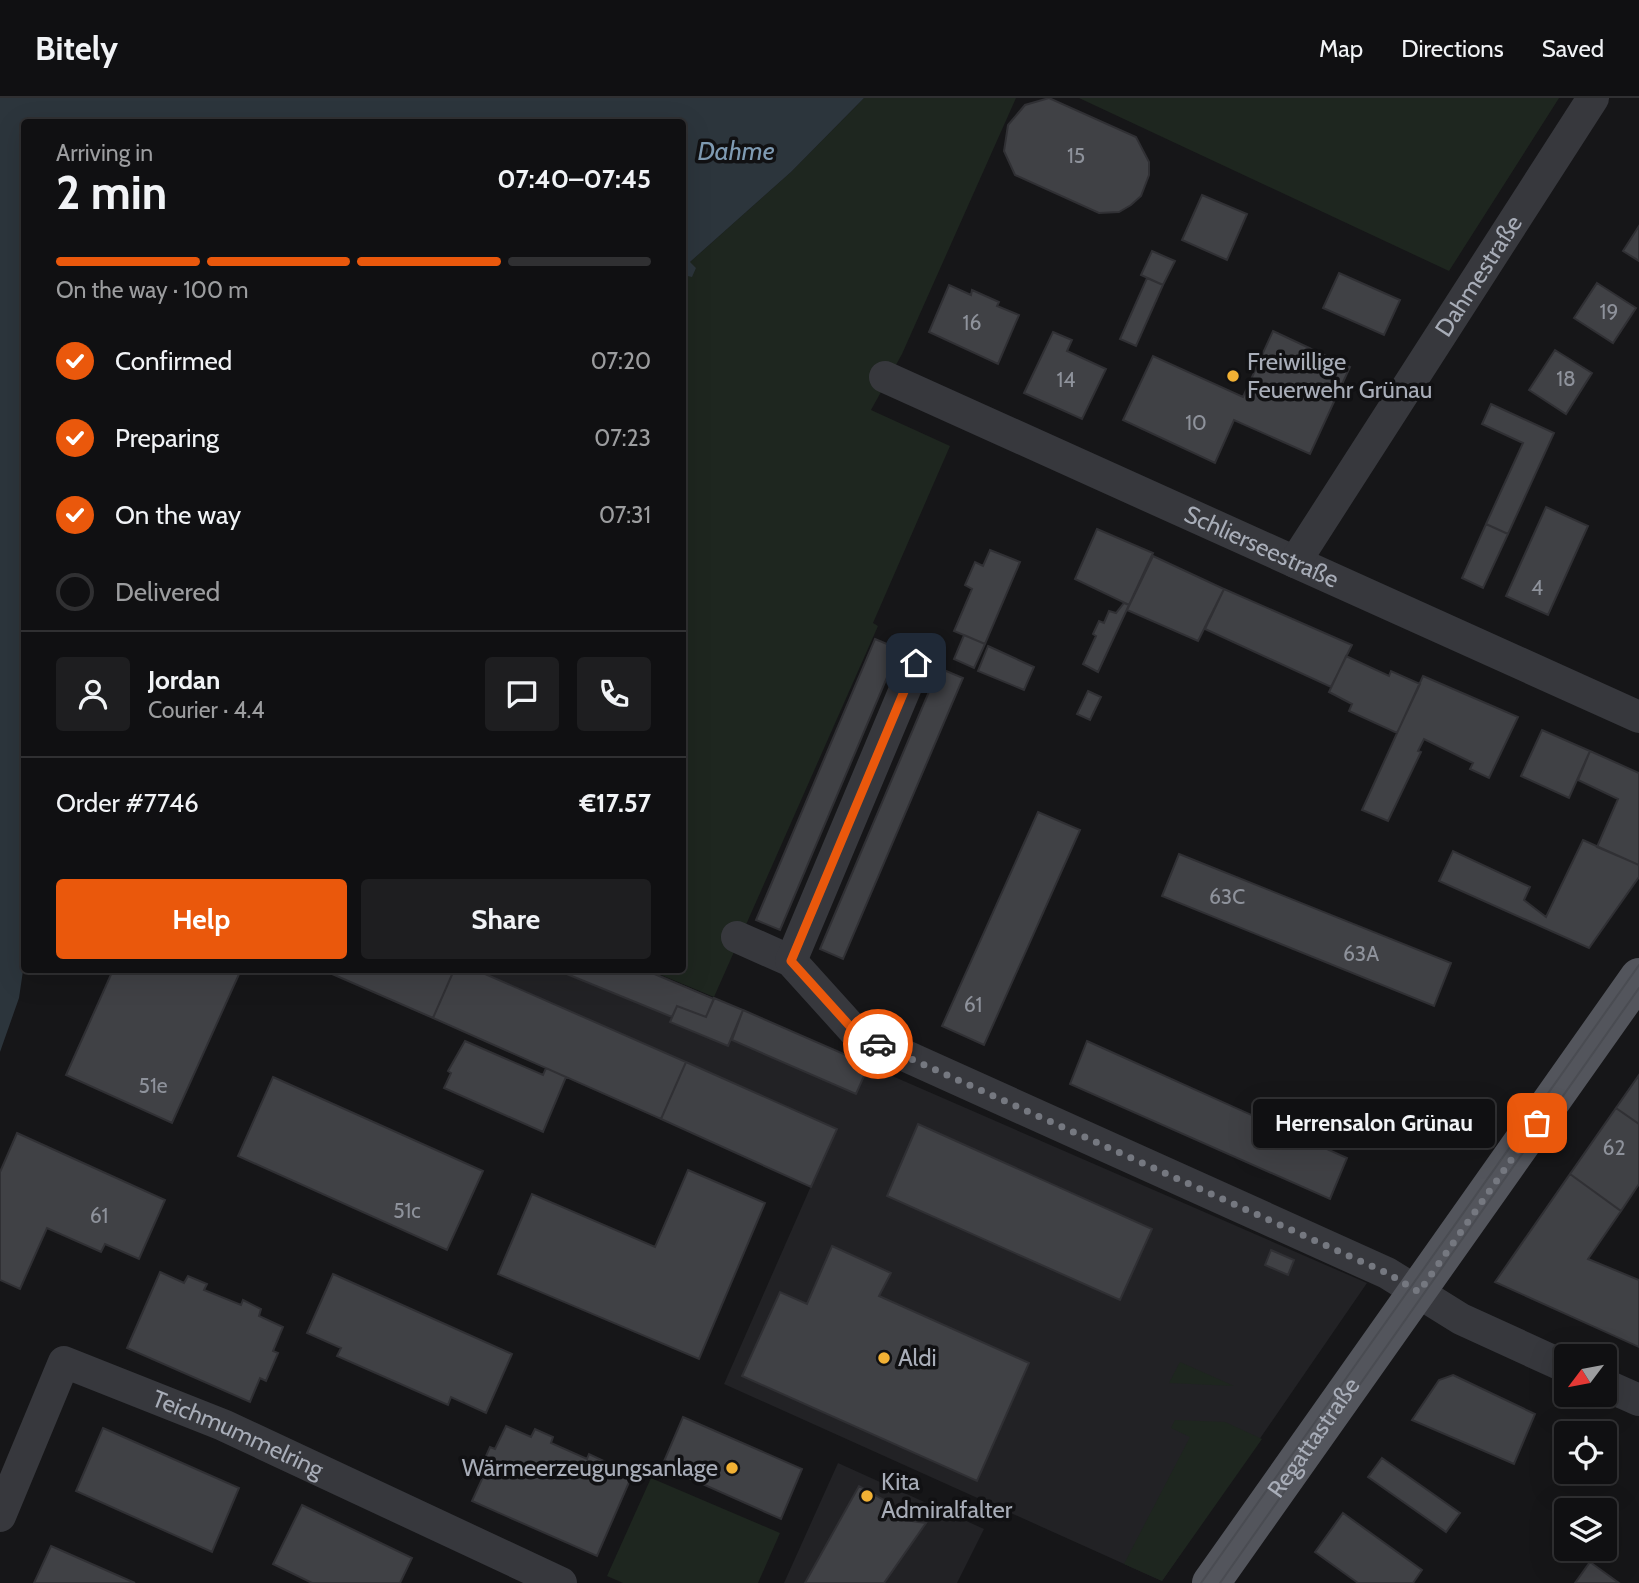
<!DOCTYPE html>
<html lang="en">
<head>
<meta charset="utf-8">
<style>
  body { margin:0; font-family:Cabin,sans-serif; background:#1e1e20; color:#f1f3f6; height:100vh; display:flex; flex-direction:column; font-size:26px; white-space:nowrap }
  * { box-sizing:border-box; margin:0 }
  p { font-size:23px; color:#9c9d9f }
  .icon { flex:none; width:38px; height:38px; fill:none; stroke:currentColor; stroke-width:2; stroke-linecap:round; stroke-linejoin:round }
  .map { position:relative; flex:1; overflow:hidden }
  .panel { position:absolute; left:21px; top:21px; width:665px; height:854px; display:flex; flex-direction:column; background:#101012; border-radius:7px; box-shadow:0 7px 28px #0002,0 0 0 2px #303032 }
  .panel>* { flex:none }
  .needle { width:46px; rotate:238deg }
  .fabs { position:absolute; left:1554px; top:1246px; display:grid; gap:14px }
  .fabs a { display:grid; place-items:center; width:63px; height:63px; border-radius:7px; background:#101012; box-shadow:0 7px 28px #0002,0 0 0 2px #303032; font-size:35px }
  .pin { position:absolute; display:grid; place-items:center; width:60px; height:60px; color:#fff; margin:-30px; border-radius:14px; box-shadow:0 4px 10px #0006 }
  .courier { position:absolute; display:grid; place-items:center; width:70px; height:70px; margin:-35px; border:5px solid #ea580c; border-radius:50%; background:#fff; color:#222; box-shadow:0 2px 9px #0007 }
  .bubble { position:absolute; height:49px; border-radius:7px; background:#101012; box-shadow:0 7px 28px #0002,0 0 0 2px #303032; font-size:23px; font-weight:800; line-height:49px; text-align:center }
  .head em { font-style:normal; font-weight:800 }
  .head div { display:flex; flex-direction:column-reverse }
  .head { display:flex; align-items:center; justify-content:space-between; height:119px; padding:0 35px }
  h1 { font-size:46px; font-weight:800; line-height:52px }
  .bar { display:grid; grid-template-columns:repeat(4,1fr); gap:10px 7px; align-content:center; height:84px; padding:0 35px }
  .bar i { height:9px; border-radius:5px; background:#303032 }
  .bar .active { background:#ea580c }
  .bar p { grid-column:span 4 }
  .line { display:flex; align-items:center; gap:18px; padding:0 35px; border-top:2px solid #303032 }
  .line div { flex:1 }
  .round { display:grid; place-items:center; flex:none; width:74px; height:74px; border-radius:7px; background:#1e1e20 }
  ol { padding:0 35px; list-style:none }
  li { display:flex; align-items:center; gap:21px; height:77px }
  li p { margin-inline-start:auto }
  li .icon { padding:7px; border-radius:50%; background:#ea580c; color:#fff; stroke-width:4 }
  li:last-child { color:#9c9d9f }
  li i { width:38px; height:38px; border:4px solid #303032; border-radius:50% }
  .primary-button { display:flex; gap:14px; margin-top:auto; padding:14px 35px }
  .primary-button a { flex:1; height:80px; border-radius:7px; background:#ea580c; color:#fff; font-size:28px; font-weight:800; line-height:80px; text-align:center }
  .primary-button a+a { background:#1e1e20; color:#f1f3f6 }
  header { display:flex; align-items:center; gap:42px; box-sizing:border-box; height:98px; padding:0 35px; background:#101012; border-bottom:2px solid #303032 }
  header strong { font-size:33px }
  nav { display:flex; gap:38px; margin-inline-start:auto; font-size:24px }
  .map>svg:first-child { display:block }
</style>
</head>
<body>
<header>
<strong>Bitely</strong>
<nav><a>Map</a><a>Directions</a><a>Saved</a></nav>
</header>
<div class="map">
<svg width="1639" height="1485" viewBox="0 0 1639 1485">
  <rect width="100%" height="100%" fill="#161618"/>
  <path fill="#222225" d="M 323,872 L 649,872 L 1367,1185 L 1162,1483 L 724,1286 L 811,1088 Z
    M 838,1365 L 984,1431 L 957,1485 L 784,1485 Z"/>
  <path fill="#1e261f" d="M 864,0 L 1016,0 L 902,256 L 871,312 L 950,348 L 873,525 L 878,528 L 714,899 L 649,872 L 682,872 L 683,177 L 690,164 L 791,74 Z
    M 1079,0 L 1559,0 L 1449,173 Z
    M 1180,1264 L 1234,1288 L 1169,1285 Z
    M 1175,1322 L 1225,1324 L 1262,1341 L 1162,1483 L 1124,1466 L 1190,1339 L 1171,1330 Z
    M 651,1380 L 780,1435 L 758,1485 L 623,1485 L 607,1478 Z"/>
  <path fill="#2c353c" d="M 0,0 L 864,0 L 791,74 L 690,164 L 696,170 L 692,179 L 683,177 L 682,24 L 24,24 L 24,866 L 19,900 L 0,954 Z"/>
  <path fill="#404145" stroke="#303034" stroke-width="2" d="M 1049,0 L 1136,39 L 1149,64 L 1149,77 L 1141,98 L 1131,107 L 1119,114 L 1099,115 L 1015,77 L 1004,53 L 1008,27 L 1025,7 Z
    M 1202,97 L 1247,116 L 1227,162 L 1182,142 Z
    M 1639,128 L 1639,163 L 1623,153 Z
    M 1152,153 L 1175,163 L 1163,187 L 1141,177 Z
    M 1339,175 L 1400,202 L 1384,237 L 1323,210 Z
    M 1147,180 L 1163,187 L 1136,248 L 1120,241 Z
    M 1597,185 L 1636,210 L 1613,245 L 1574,220 Z
    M 949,187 L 971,197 L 972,192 L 999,204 L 997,208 L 1019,217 L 998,266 L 929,234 Z
    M 1273,233 L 1350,269 L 1310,356 L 1234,322 L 1215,365 L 1123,322 L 1153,258 L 1243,299 Z
    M 1053,234 L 1072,242 L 1067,253 L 1106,271 L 1082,321 L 1024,295 Z
    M 1555,252 L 1592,275 L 1566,316 L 1529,292 Z
    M 1491,306 L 1554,335 L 1508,436 L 1486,426 L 1523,345 L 1482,326 Z
    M 1546,409 L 1588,428 L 1548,517 L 1506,498 Z
    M 1486,426 L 1508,436 L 1483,490 L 1462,480 Z
    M 1097,431 L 1153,455 L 1129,507 L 1075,481 Z
    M 990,452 L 1020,464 L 985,546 L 954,533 L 972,491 L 965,487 L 975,464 L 983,468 Z
    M 1153,458 L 1224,491 L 1198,543 L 1127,512 Z
    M 1224,491 L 1352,547 L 1331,589 L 1205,531 Z
    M 1124,505 L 1129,507 L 1098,574 L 1083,566 L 1096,538 L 1093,536 L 1099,523 L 1104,525 L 1109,513 L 1116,515 Z
    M 964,537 L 985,546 L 974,570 L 954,561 Z
    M 875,541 L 899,551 L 780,832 L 756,822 Z
    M 988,548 L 1034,569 L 1024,592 L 978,573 Z
    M 1346,558 L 1389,578 L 1391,573 L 1420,586 L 1397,635 L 1349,613 L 1352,606 L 1329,594 Z
    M 939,570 L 963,580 L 843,861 L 820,851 Z
    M 1423,578 L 1518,619 L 1489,680 L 1470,671 L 1473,665 L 1424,641 L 1418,653 L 1421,654 L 1388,723 L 1362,712 Z
    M 1088,593 L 1101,599 L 1090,622 L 1077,616 Z
    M 1542,632 L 1590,653 L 1569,700 L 1521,678 Z
    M 1590,653 L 1639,675 L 1639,767 L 1597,749 L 1618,701 L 1578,682 Z
    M 1038,714 L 1080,732 L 984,947 L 942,928 Z
    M 1583,742 L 1639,767 L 1639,779 L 1589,850 L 1439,783 L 1453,753 L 1530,789 L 1524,802 L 1546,819 Z
    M 1179,756 L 1451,865 L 1434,908 L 1162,798 Z
    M 113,872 L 240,874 L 172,1025 L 66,977 Z
    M 323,872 L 454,872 L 433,920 Z
    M 454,872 L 476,872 L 686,964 L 661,1021 L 433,920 Z
    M 557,872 L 645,872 L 714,901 L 706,919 L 677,908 L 672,919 Z
    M 714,900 L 743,912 L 728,948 L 670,924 L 677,908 L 706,919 Z
    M 743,912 L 869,967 L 856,996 L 732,942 Z
    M 465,943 L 543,977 L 546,970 L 566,979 L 543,1034 L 444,990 L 451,975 L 448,973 Z
    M 1087,943 L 1347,1060 L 1330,1101 L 1070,986 Z
    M 686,964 L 837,1031 L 811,1089 L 661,1021 Z
    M 1639,977 L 1639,1026 L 1616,1010 Z
    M 273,979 L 483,1073 L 447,1152 L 238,1058 Z
    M 1616,1010 L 1639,1026 L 1639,1086 L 1621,1113 L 1570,1076 Z
    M 918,1026 L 1152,1131 L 1120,1202 L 887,1098 Z
    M 17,1035 L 165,1102 L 139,1161 L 105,1146 L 101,1154 L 47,1130 L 20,1191 L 0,1182 L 0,1074 Z
    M 688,1072 L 765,1105 L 699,1261 L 498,1176 L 532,1096 L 655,1149 Z
    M 1570,1076 L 1621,1113 L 1588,1161 L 1639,1182 L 1639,1249 L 1495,1184 Z
    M 832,1148 L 891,1175 L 879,1198 L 1029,1265 L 977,1383 L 742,1278 L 780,1194 L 807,1206 Z
    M 1271,1152 L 1294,1162 L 1288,1177 L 1265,1167 Z
    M 160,1174 L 184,1185 L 188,1178 L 207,1186 L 204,1192 L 241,1207 L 243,1202 L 261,1211 L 259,1218 L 283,1229 L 273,1253 L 278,1255 L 266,1283 L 260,1280 L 250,1304 L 127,1250 Z
    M 333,1176 L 512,1256 L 486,1315 L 451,1299 L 448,1307 L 337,1258 L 341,1250 L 307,1235 Z
    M 1453,1277 L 1535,1316 L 1514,1366 L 1412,1322 L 1439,1282 Z
    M 683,1319 L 802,1371 L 781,1421 L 662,1368 Z
    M 506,1328 L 531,1339 L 535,1331 L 553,1339 L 551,1345 L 587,1361 L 589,1356 L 608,1365 L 605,1371 L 630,1382 L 597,1458 L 472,1403 L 483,1379 L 478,1376 L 490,1349 L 495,1351 Z
    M 103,1330 L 239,1390 L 212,1454 L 76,1393 Z
    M 1382,1360 L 1460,1415 L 1446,1434 L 1368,1379 Z
    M 859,1388 L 907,1415 L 904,1422 L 926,1425 L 884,1485 L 805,1485 Z
    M 302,1407 L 412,1460 L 400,1485 L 312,1485 L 273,1466 Z
    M 1343,1415 L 1422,1472 L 1413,1485 L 1358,1485 L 1315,1454 Z
    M 51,1448 L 135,1485 L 34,1485 Z
    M 1590,1464 L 1619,1485 L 1575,1485 Z"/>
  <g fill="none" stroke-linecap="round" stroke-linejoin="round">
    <g stroke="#37383d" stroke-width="32">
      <path id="s1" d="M 885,279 L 1639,619"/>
      <path id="s2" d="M 1295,464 L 1593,0"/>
      <path d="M 737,839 L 791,863 L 857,936 L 1387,1175 L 1461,1221 L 1566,1269"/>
      <path d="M 791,863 L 916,565"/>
      <path d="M 1605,1287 L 1639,1302"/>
      <path id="s3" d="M 0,1418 L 64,1264 L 223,1327 L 561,1485"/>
    </g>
    <path stroke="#53555c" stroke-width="38" id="s4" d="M 1211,1485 L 1639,879"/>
    <path stroke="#4a4c52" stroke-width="2" d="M 1201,1485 L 1639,867
      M 1220,1485 L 1639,890"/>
  </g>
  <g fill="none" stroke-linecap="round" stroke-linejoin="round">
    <path stroke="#757880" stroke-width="7" stroke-dasharray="0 12.6" d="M 878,946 L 1387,1175 L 1419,1194 L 1537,1025"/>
    <path stroke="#ea580c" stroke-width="9" d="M 878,946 L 857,936 L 791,863 L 916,565"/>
  </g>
  <g fill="#f2b134" stroke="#111113" stroke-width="2.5">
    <circle cx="1233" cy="278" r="7"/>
    <circle cx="884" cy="1260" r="7"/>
    <circle cx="732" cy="1370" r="7"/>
    <circle cx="867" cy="1398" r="7"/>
  </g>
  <g text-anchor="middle" stroke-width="7" stroke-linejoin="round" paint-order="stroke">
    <g font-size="21" fill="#8e929b">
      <text x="1076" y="65">15</text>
      <text x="1609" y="221">19</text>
      <text x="972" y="232">16</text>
      <text x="1566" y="288">18</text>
      <text x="1066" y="289">14</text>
      <text x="1196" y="332">10</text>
      <text x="1537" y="497">4</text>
      <text x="1227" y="806">63C</text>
      <text x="1361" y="863">63A</text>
      <text x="973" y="914">61</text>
      <text x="153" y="995">51e</text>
      <text x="1614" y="1057">62</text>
      <text x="407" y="1120">51c</text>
      <text x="99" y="1125">61</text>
    </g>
    <g font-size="24" fill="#a8adb8" stroke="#111113">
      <text dy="8" stroke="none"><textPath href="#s2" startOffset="340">Dahmestraße</textPath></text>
      <text dy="8" stroke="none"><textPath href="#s1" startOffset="413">Schlierseestraße</textPath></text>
      <text dy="8" stroke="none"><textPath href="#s3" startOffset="355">Teichmummelring</textPath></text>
      <text dy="8" stroke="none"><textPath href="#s4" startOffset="178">Regattastraße</textPath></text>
    </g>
    <g font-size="24" fill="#a8adb8" stroke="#111113" text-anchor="start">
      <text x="1247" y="272">Freiwillige<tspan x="1247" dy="28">Feuerwehr Grünau</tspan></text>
      <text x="898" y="1268">Aldi</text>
      <text x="718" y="1378" text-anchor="end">Wärmeerzeugungsanlage</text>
      <text x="881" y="1392">Kita<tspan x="881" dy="28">Admiralfalter</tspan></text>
    </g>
    <g font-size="26" font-style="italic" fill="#7f9bb3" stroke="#111113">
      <text x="736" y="62">Dahme</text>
    </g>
  </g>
</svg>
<div class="fabs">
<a><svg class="needle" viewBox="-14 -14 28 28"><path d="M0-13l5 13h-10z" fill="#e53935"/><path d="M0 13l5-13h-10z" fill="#9c9d9f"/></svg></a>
<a><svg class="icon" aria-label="locate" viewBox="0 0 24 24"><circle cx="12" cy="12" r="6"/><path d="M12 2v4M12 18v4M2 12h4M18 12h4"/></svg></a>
<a><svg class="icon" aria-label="layers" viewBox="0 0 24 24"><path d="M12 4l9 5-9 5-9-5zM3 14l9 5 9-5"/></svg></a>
</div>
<div class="pin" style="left:1537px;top:1025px;background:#ea580c"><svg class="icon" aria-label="bag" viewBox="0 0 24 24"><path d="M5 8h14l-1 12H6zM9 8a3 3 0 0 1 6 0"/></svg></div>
<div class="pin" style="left:916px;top:565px;background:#1f2937"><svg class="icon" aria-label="home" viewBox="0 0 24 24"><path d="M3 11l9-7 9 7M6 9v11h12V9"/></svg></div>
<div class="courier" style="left:878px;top:946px"><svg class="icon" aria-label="car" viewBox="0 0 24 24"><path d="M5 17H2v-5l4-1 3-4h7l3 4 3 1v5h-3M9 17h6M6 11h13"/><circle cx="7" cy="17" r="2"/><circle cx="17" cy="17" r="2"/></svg></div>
<div class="bubble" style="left:1253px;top:1001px;width:242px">Herrensalon Grünau</div>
<section class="panel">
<div class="head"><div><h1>2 min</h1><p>Arriving in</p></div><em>07:40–07:45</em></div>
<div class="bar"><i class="active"></i><i class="active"></i><i class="active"></i><i></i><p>On the way · 100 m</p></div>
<ol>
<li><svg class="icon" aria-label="check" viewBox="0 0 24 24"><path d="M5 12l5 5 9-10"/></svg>Confirmed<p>07:20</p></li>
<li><svg class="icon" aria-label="check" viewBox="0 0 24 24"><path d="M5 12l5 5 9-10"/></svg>Preparing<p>07:23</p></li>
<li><svg class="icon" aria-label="check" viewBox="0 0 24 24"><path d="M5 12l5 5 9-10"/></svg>On the way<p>07:31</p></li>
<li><i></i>Delivered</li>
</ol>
<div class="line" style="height:126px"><a class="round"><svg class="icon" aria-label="person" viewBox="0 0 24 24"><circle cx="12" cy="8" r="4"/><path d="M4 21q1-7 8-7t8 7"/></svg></a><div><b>Jordan</b><p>Courier · 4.4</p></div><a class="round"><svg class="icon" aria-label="chat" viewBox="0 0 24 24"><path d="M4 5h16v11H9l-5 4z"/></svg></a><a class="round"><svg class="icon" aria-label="phone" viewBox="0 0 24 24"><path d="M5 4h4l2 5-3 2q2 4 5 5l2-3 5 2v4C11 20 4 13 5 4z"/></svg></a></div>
<div class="line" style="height:91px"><div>Order #7746</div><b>€17.57</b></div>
<div class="primary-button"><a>Help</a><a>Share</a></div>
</section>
</div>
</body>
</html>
